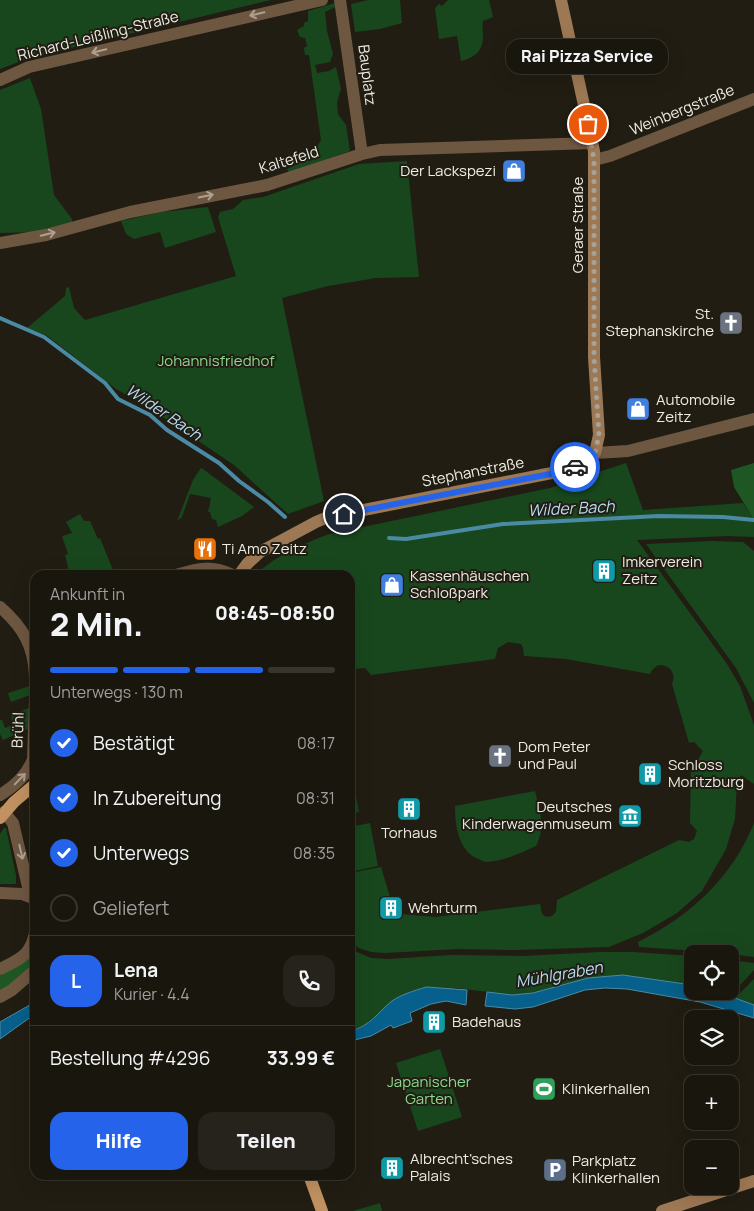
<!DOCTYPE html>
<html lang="de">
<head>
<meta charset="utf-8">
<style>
  body { margin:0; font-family:Manrope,sans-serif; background:#26231c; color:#f1f3f6; height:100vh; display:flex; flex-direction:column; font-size:19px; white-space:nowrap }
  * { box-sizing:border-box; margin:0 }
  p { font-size:16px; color:#9f9f9e }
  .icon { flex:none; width:28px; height:28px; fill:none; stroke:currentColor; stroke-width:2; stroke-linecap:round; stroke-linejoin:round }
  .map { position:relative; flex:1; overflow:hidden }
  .panel { position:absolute; left:30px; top:570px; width:325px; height:610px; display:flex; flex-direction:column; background:#19160e; border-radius:15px; box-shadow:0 5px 20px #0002,0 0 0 1px #37352e }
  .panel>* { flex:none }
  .fabs { position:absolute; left:684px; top:945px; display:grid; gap:10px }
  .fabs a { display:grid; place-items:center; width:55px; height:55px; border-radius:10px; background:#19160e; box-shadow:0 5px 20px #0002,0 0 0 1px #37352e; font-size:25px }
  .pin { position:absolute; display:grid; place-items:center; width:42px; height:42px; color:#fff; margin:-21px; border:2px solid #fff; border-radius:50%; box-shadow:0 1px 5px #0007 }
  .courier { position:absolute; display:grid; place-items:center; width:50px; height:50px; margin:-25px; border:4px solid #2563eb; border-radius:50%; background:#fff; color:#222; box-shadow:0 1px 6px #0007 }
  .bubble { position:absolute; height:35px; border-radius:15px; background:#19160e; box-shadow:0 5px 20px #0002,0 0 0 1px #37352e; font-size:16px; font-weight:800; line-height:35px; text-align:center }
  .headline em { font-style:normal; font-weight:800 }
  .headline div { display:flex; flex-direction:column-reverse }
  .headline { display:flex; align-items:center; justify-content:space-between; height:85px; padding:0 20px }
  h1 { font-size:32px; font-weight:800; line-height:38px }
  .bar { display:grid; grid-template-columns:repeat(4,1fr); gap:8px 5px; align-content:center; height:60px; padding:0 20px }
  .bar i { height:6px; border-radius:4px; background:#37352e }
  .bar .on { background:#2563eb }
  .bar p { grid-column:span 4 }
  .line { display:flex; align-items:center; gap:12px; padding:0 20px; border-top:1px solid #37352e }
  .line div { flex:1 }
  .round { display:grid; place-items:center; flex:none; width:52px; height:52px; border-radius:15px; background:#26231c }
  ol { padding:0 20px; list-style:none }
  li { display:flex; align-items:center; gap:15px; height:55px }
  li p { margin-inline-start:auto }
  li .icon { padding:5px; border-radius:50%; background:#2563eb; color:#fff; stroke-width:4 }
  li:last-child { color:#9f9f9e }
  li i { width:28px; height:28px; border:2px solid #37352e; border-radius:50% }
  .primary-button { display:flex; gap:10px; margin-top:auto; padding:10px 20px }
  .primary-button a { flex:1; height:58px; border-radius:15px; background:#2563eb; color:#fff; font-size:20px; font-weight:800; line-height:58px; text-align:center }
  .primary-button a+a { background:#26231c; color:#f1f3f6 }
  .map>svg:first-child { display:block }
</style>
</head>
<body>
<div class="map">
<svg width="754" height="1211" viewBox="0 0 754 1211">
  <rect width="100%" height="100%" fill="#211d12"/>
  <path fill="#18471d" d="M 0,0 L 271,0 L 29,58 L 0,69 Z
    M 368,0 L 400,0 L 402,23 L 380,29 L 355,32 L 351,4 Z
    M 448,0 L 489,0 L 493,17 L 483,21 C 482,27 483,31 483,37 C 483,51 474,58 461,61 L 457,36 L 439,39 L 435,8 L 439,4 L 442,6 Z
    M 335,3 L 337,6 L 325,12 L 327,31 L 333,54 L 330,62 L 315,65 L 317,73 L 329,71 L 336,67 L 341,89 L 337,102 L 338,114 L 346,125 L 350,151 L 289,173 L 287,169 C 302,162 313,156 321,140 L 309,55 L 305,55 L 304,48 L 307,46 L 305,38 L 300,37 L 297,30 L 304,26 L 304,23 L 308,21 L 308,11 Z
    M 30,78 L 41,109 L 54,195 L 72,219 L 72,224 L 39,232 L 0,233 L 0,90 Z
    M 407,161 L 419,277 L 376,278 L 328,286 L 282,298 L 324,501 L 288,514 L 234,465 L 145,405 L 116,389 L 46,335 L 27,328 L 65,296 L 66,288 L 69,287 L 74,308 L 85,320 L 236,276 L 218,217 L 220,212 L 233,209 L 243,200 L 263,197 L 359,164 Z
    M 208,207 L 216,232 L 165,248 L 160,232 L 134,239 L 126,234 L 121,221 L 161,212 Z
    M 626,463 L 643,510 L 743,503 L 754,520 L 754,537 L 727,536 L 637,540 L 727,664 L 740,686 L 754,725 L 754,784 L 741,775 L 737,782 L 735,819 L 726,849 L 702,891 L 677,913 L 643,933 L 609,947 L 515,950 L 458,949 L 385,953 L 371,952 L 359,948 L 350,941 L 350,873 L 381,867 L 390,897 L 382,900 C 375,914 390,924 401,914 L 435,917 L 540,904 L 542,914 L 546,917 L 552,916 L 556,912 L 557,900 L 679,840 L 689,842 L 694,839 L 697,831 L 690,823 L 691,763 L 696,763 L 703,751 L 694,742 L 689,743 L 672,684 C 677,673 669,664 658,665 L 652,670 L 650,674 L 566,659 L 524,656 L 523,648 L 521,644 L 508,642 L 498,648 L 495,659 L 371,675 L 365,668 L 355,669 L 350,671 L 350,575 L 256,575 C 275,555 304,544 329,534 L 550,488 Z
    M 201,468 L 203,469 L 254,507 L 242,516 L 218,527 L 216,520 L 212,519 L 210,512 L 208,512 L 211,498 L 190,494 L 182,517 L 177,521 L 193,480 Z
    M 80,514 L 84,521 L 90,521 L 98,539 L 100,538 L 115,575 L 70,575 L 65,555 L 68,554 L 62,536 L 72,533 L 66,522 Z
    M 712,541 L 743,542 L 754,551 L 754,703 L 736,668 L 646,544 Z
    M 30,686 L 30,695 L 11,702 L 8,693 Z
    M 29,708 L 28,729 L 3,740 L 0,734 L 0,720 L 2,720 L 5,728 L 13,725 L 11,716 L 16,713 Z
    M 350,766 L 359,812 L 350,813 Z
    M 535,791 C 540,813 546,826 536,846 C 521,853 504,861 487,862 C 483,862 480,859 476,858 C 458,849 455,824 455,806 Z
    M 370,823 L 378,866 L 350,872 L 350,827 Z
    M 754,823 L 754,957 L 713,952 L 639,947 L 638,942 C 690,916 732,878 754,823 Z
    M 4,828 L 6,828 L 16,875 L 16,884 L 0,884 L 0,834 Z
    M 350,949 L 371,958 L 388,959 L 450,955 L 523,956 L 600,952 L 633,952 L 692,956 L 692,985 L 623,975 L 588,978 L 538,992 L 523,994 L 512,995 L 456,988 L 379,1015 L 367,1024 L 350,1031 Z
    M 730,960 L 754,963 L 754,970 L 730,996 L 716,991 L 730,991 Z
    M 754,979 L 754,1005 L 735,998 Z
    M 440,1049 L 462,1117 L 418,1131 L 396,1063 Z
    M 380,1203 L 382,1211 L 353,1211 Z"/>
  <path fill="#1e5724" d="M 754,463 L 754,520 L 734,487 L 731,470 Z
    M 35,947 L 35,962 L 29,971 L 0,994 L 0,975 Z"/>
  <path fill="#06608b" stroke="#4b8aa5" d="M 623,975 L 692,985 L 692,991 L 716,991 L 754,1005 L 754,1018 L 700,1002 L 627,989 L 605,988 L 585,990 L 533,1007 L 515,1009 L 485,1006 L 487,992 L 512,995 L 533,993 L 588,978 Z
    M 426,987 L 467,990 L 466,1005 L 446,1001 L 431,1004 L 410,1013 L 412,1021 L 393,1028 L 391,1025 L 371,1036 L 350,1041 L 350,1031 C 371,1026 377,1013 392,1001 C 402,994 414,991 426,987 Z
    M 35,1002 L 35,1014 L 0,1039 L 0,1022 Z"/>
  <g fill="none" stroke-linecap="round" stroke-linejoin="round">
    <path stroke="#4b8aa5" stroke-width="4" d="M 0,318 L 44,337 L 105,383 L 118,399 L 150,415 L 167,430 L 219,463 L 239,481 L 268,502 L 285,517
      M 389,538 L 406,539 L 503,524 L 659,516 L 723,517 L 754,520"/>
    <path stroke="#6e5741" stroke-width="12" d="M 340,0 L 362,154
      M 0,80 L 29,67 L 322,0
      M 594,160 L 610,156 L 754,99
      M 0,243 L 46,235 L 130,212 L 267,185 L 362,154 L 380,150 L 592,143
      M 595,453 L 628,451 L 754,419
      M 176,575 C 199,568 211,565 233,575
      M 0,607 C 23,627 34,646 35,676
      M 0,795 C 15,786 27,775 33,759 L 35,701
      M 4,812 L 13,823 L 30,895
      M 0,893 L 22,894 L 35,899
      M 0,969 C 20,959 30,956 35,933
      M 0,997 L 12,990 L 35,970"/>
    <path stroke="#9d7854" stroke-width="12" d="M 239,575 L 247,564 L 260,552 L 316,522 L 328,517 L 562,471 L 581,465 L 588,461 L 595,453 L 599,435 L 594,357 L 594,151 L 561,0
      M 662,1211 L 754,1181"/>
    <path stroke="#c19161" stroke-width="12" d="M 0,818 L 14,802 L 35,784
      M 309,1175 L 322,1211"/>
  </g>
  <defs><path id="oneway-shaft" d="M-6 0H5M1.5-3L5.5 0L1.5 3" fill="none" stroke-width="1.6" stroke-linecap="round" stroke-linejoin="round" transform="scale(1.25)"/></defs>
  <g stroke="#aea192">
    <use href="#oneway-shaft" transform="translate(257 14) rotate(167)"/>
    <use href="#oneway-shaft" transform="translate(99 51) rotate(167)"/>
    <use href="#oneway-shaft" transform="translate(206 196) rotate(-11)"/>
    <use href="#oneway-shaft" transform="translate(48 234) rotate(-14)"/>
    <use href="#oneway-shaft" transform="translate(20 779) rotate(-46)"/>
    <use href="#oneway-shaft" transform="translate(21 852) rotate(77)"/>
  </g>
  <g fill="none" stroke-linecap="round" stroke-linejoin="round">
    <path stroke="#a6a39a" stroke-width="5" stroke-dasharray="0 9" d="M 575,467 L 588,461 L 595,453 L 599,435 L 594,357 L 594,160 L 588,124"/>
    <path stroke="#2563eb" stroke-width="6" d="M 344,514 L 550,474 L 575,467"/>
  </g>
  <defs>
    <symbol id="shop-square" viewBox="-11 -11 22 22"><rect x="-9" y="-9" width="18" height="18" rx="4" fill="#3f7fe0" stroke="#211d12"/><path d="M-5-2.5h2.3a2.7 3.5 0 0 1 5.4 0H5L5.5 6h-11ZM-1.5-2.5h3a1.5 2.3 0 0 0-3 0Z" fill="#fff"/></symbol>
    <symbol id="church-square" viewBox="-11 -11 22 22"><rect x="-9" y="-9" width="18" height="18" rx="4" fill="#6b7280" stroke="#211d12"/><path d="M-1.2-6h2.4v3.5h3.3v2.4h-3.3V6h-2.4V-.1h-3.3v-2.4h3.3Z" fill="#fff"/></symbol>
    <symbol id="restaurant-square" viewBox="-11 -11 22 22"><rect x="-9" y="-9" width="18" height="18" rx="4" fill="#e8710a" stroke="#211d12"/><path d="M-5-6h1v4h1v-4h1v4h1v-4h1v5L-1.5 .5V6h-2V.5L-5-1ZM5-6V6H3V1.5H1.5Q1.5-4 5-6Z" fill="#fff"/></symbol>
    <symbol id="building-square" viewBox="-11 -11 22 22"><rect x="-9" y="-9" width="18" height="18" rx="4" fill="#0f9aa8" stroke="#211d12"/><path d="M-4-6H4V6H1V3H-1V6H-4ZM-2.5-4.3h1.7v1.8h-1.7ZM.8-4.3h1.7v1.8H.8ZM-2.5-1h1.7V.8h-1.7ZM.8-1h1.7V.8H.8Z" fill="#fff"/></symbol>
    <symbol id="museum-square" viewBox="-11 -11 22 22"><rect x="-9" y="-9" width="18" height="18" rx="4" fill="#0f9aa8" stroke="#211d12"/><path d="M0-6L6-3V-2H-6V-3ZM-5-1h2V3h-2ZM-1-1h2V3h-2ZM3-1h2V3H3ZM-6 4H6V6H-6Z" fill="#fff"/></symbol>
    <symbol id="stadium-square" viewBox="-11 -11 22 22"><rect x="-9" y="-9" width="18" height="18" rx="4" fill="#2e9e5b" stroke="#211d12"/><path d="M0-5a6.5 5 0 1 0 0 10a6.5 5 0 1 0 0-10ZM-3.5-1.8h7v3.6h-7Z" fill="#fff"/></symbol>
    <symbol id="parking-square" viewBox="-11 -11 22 22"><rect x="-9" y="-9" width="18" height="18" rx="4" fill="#5c6f8a" stroke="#211d12"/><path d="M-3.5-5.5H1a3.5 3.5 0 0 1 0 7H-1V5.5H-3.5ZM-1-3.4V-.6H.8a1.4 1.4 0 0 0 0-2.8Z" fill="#fff"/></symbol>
  </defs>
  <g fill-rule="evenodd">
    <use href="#shop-square" x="500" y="157" width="28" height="28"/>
    <use href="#church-square" x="717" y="309" width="28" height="28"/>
    <use href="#shop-square" x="624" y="395" width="28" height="28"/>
    <use href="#restaurant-square" x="191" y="535" width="28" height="28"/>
    <use href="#building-square" x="590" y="557" width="28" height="28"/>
    <use href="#shop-square" x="378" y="571" width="28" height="28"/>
    <use href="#church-square" x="486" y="742" width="28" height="28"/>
    <use href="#building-square" x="636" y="760" width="28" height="28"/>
    <use href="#building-square" x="395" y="795" width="28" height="28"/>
    <use href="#museum-square" x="616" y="802" width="28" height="28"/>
    <use href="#building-square" x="377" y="894" width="28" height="28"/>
    <use href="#building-square" x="420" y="1008" width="28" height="28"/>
    <use href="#stadium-square" x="530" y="1075" width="28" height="28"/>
    <use href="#building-square" x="378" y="1154" width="28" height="28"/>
    <use href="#parking-square" x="541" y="1156" width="28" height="28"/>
  </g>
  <g text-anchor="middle" stroke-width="4" stroke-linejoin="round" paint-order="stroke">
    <g font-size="15" fill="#edebe3" stroke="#211d12">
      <text transform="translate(98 36) rotate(-14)" y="5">Richard-Leißling-Straße</text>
      <text transform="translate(367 75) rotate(83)" y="5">Bauplatz</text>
      <text transform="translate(682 110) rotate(-22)" y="5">Weinbergstraße</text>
      <text transform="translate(289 160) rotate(-17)" y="5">Kaltefeld</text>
      <text transform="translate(578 225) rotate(-90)" y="5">Geraer Straße</text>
      <text transform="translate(473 472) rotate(-11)" y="5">Stephanstraße</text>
      <text transform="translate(18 730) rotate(-88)" y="5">Brühl</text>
    </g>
    <g font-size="15" fill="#edebe3" stroke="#211d12" text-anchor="start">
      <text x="496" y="176" text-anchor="end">Der Lackspezi</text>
      <text x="714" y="319" text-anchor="end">St.<tspan x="714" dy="17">Stephanskirche</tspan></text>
      <text x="656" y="405">Automobile<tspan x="656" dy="17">Zeitz</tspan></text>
      <text x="222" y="554">Ti Amo Zeitz</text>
      <text x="622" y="567">Imkerverein<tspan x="622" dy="17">Zeitz</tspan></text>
      <text x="410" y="581">Kassenhäuschen<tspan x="410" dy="17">Schloßpark</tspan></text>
      <text x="518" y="752">Dom Peter<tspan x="518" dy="17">und Paul</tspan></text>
      <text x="668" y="770">Schloss<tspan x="668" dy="17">Moritzburg</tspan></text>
      <text x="612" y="812" text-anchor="end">Deutsches<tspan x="612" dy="17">Kinderwagenmuseum</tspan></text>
      <text x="409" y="838" text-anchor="middle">Torhaus</text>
      <text x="408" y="913">Wehrturm</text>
      <text x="452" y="1027">Badehaus</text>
      <text x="562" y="1094">Klinkerhallen</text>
      <text x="410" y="1164">Albrecht'sches<tspan x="410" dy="17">Palais</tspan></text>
      <text x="572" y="1166">Parkplatz<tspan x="572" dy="17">Klinkerhallen</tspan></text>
    </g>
    <g font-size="15" fill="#8bda8e" stroke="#211d12">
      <text x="216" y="366">Johannisfriedhof</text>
      <text x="429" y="1087">Japanischer<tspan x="429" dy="17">Garten</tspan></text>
    </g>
    <g font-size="16" font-style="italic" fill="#b6dcf5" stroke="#211d12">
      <text transform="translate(164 412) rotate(34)" y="6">Wilder Bach</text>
      <text transform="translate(571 508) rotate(-3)" y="6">Wilder Bach</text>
      <text transform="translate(559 974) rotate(-10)" y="6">Mühlgraben</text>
    </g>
  </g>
</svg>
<div class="fabs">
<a><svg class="icon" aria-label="locate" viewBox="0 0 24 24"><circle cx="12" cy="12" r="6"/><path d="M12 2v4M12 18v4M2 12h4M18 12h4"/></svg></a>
<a><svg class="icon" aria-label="layers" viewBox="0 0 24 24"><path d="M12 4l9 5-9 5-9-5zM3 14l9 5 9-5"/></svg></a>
<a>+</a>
<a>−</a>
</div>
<div class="pin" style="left:588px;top:124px;background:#ea580c"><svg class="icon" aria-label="bag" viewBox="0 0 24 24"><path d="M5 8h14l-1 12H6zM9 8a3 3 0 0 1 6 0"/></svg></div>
<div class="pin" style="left:344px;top:514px;background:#1f2937"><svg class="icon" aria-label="home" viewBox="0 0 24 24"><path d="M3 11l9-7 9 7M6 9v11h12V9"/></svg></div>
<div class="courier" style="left:575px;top:467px"><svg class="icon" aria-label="car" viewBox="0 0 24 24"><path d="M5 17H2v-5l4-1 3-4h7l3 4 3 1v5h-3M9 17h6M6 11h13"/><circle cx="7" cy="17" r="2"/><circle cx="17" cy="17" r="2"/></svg></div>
<div class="bubble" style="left:506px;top:39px;width:162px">Rai Pizza Service</div>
<section class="panel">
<div class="headline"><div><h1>2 Min.</h1><p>Ankunft in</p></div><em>08:45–08:50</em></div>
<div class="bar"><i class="on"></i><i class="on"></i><i class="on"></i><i></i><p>Unterwegs · 130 m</p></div>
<ol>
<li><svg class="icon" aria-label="check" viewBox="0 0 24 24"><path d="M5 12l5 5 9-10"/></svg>Bestätigt<p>08:17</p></li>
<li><svg class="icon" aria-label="check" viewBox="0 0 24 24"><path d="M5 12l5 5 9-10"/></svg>In Zubereitung<p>08:31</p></li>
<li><svg class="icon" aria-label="check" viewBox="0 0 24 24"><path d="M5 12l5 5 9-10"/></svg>Unterwegs<p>08:35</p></li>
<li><i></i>Geliefert</li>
</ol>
<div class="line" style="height:90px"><b class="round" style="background:#2563eb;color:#fff">L</b><div><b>Lena</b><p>Kurier · 4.4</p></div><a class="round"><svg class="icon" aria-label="phone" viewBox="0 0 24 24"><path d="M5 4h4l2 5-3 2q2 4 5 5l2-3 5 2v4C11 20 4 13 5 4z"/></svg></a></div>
<div class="line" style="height:65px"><div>Bestellung #4296</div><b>33.99 €</b></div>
<div class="primary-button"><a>Hilfe</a><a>Teilen</a></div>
</section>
</div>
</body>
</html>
